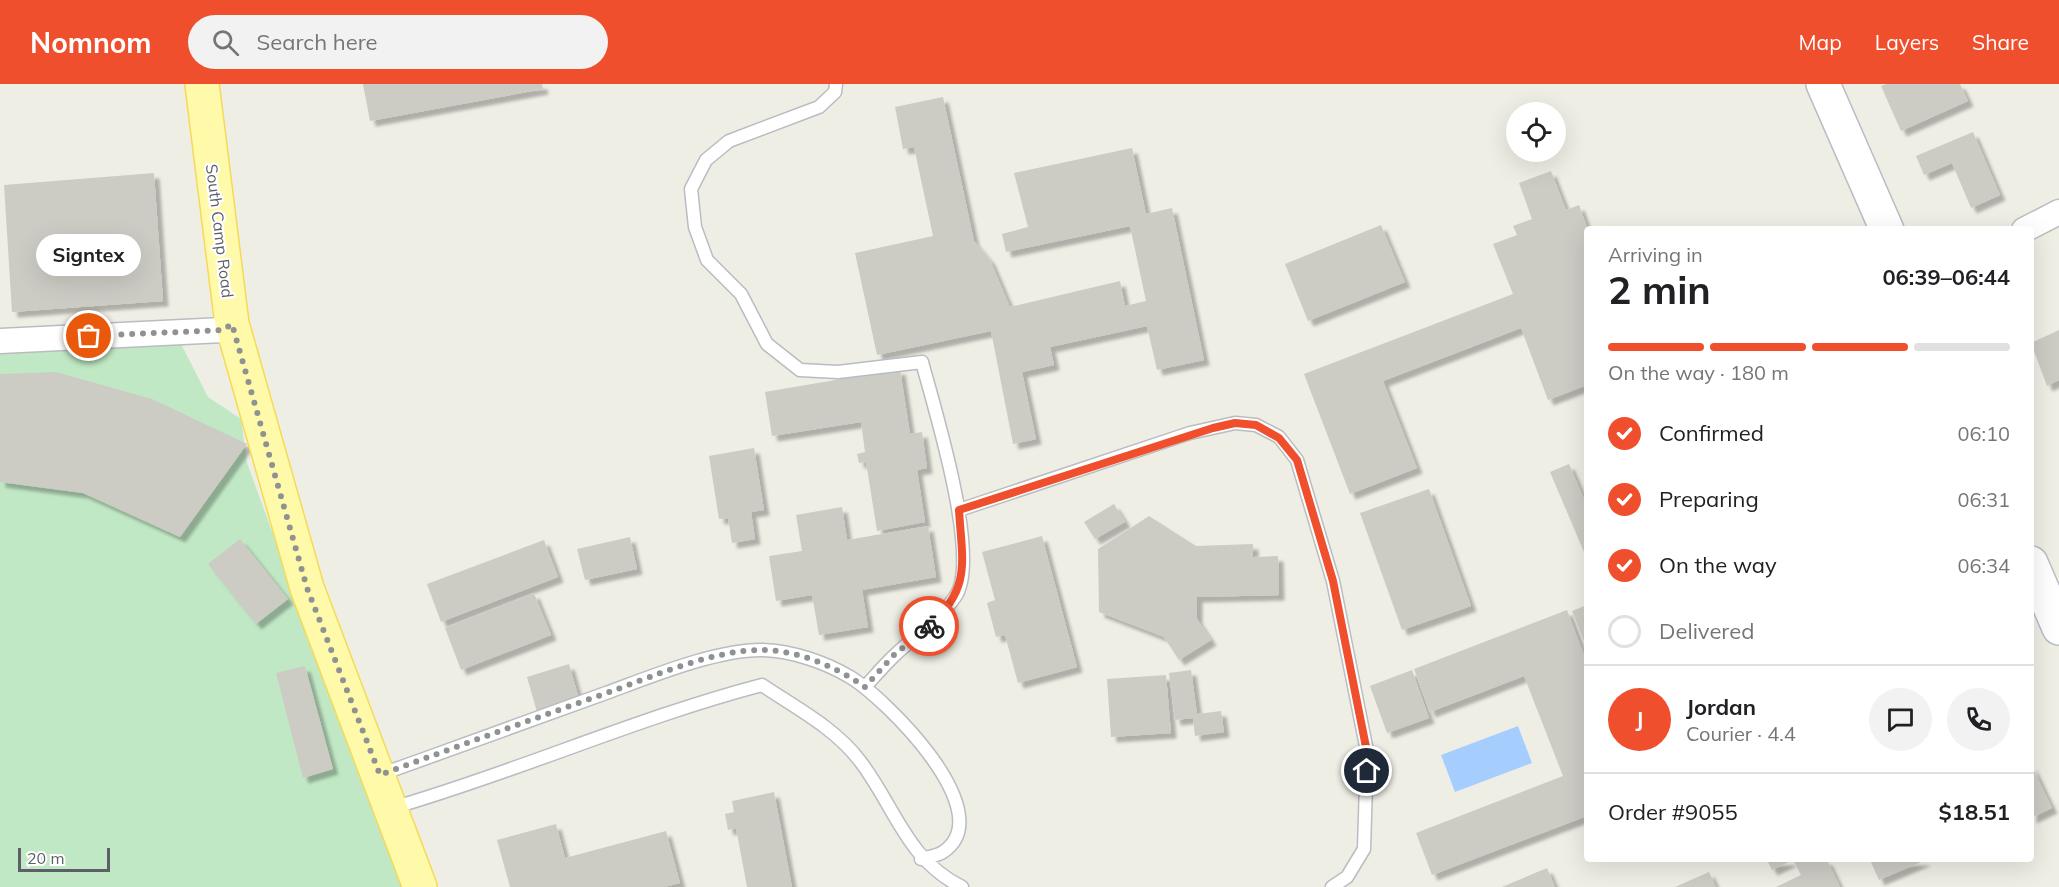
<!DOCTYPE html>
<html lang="en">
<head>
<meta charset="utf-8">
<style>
  body { margin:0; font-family:Mulish,sans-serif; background:#f2f2f2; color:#202124; height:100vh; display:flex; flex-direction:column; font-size:22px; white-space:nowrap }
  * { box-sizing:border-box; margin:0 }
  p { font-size:20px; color:#757577 }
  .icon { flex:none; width:33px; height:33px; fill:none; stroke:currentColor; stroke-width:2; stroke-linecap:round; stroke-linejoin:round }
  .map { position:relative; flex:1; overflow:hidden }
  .details { position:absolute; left:1584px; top:142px; width:450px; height:636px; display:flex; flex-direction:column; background:#fff; border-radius:6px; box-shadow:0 6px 24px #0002 }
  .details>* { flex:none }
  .buttons { position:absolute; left:1506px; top:18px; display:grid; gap:12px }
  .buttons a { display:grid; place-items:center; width:60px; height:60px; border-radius:50%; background:#fff; box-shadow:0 6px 24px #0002; font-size:30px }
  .scale { position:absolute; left:18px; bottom:15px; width:92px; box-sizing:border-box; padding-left:6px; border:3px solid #5c6066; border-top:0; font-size:16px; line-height:21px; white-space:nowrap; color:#5c6066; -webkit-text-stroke:4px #fff; paint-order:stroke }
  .pin { position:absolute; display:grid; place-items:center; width:51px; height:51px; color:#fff; margin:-26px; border:3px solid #fff; border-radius:50%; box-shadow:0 2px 6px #0007 }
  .courier { position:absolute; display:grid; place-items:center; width:60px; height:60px; margin:-30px; border:4px solid #ef4f2c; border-radius:50%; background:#fff; color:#222; box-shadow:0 2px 8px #0007 }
  .bubble { position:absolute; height:42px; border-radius:21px; background:#fff; box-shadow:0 6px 24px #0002; font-size:20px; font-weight:700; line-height:42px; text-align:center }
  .head em { font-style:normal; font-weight:700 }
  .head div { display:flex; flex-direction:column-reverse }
  .head { display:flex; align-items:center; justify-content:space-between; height:102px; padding:0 24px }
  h1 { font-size:39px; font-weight:700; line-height:45px }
  .bar { display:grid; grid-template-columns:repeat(4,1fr); gap:9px 6px; align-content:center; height:72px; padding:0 24px }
  .bar i { height:8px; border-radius:4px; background:#e0e0e0 }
  .bar .active { background:#ef4f2c }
  .bar p { grid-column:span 4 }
  .line { display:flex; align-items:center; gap:15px; padding:0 24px; border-top:2px solid #e0e0e0 }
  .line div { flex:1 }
  .round { display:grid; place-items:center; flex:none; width:63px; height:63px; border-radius:32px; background:#f2f2f2 }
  ol { padding:0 24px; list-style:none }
  li { display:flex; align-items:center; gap:18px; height:66px }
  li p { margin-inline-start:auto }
  li .icon { padding:6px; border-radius:50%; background:#ef4f2c; color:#fff; stroke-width:4 }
  li:last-child { color:#757577 }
  li i { width:33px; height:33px; border:3px solid #e0e0e0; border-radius:50% }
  header { display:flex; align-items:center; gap:36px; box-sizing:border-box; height:84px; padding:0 30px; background:#ef4f2c; color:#fff }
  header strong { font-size:28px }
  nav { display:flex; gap:33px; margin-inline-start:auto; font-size:21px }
  .search { width:420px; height:54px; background:#f2f2f2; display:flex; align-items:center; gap:15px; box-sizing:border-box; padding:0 21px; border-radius:33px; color:#757577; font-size:22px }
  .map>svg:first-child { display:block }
</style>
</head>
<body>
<header>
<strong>Nomnom</strong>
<div class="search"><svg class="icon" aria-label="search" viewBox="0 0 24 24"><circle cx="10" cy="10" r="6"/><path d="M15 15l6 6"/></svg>Search here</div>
<nav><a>Map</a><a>Layers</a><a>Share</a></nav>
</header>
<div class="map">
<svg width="2059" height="803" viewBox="0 0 2059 803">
  <defs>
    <filter id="shadow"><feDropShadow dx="5.5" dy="5.5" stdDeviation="1.5" flood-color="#0004"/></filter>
  </defs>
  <rect width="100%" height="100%" fill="#efeee5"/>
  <path fill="#c1e8c5" d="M 176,250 L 208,313 L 241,335 L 247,379 L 402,803 L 0,803 L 0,261 Z"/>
  <path fill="#a5ceff" d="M 1518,642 L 1532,679 L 1455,708 L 1441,671 Z"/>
  <path fill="#cccbc4" filter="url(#shadow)" d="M 363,0 L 542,0 L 543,5 L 370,37 Z
    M 1887,0 L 1960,0 L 1968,17 L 1901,47 L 1881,2 Z
    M 943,13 L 974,157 L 990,176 L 1010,223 L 1120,197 L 1125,222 L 1146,217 L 1130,142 L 1006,168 L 1002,150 L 1028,143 L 1014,89 L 1132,64 L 1146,130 L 1172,124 L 1204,276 L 1157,286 L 1147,242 L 1050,263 L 1054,281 L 1022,288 L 1036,355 L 1013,360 L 991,247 L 877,271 L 855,169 L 933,152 L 914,63 L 903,65 L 895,23 Z
    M 1973,48 L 2000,111 L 1971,124 L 1952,79 L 1924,91 L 1916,72 Z
    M 1551,87 L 1566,126 L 1579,121 L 1588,146 L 1587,301 L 1548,316 L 1521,244 L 1383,297 L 1417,384 L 1350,410 L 1304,290 L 1513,210 L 1493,160 L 1517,151 L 1513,142 L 1532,135 L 1519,99 Z
    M 154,89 L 163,217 L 12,228 L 4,101 Z
    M 1381,141 L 1405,198 L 1308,237 L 1285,180 Z
    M 2059,246 L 2059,296 L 2047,302 L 2031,259 Z
    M 900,285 L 910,350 L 922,348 L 927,384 L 917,386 L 925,438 L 877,447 L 866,378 L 859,379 L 857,370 L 865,368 L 861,338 L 772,352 L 765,308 Z
    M 56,288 L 152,315 L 247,360 L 180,453 L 83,409 L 0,398 L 0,290 Z
    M 754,364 L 764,426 L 751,428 L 755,455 L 732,459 L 728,434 L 719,435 L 709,372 Z
    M 1569,380 L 1587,422 L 1587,475 L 1550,388 Z
    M 1429,405 L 1471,522 L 1402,546 L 1360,429 Z
    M 1114,420 L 1125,438 L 1095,455 L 1084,438 Z
    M 842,423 L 847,456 L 928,442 L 936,493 L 862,506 L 868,543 L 819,551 L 812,511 L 776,517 L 769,472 L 802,467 L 796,431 Z
    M 1149,432 L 1196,462 L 1253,460 L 1253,473 L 1278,472 L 1279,511 L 1197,513 L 1197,535 L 1211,556 L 1179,576 L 1164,553 L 1099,528 L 1098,465 Z
    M 1042,452 L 1077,583 L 1018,599 L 1005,551 L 996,553 L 987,519 L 995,516 L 982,468 Z
    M 630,453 L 637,485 L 585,496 L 577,465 Z
    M 240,455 L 288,515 L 256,540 L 208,480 Z
    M 544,456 L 558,493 L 441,538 L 427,500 Z
    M 534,509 L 551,551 L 461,586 L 445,544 Z
    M 1587,521 L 1587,565 L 1572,527 Z
    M 1567,526 L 1587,579 L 1587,732 L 1432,791 L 1416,749 L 1563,692 L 1524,592 L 1430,628 L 1414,585 Z
    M 569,580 L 579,615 L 537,628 L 527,593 Z
    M 305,582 L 333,685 L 303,694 L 276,589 Z
    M 1191,586 L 1197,630 L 1221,627 L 1224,648 L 1195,652 L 1193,634 L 1175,636 L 1169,589 Z
    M 1412,586 L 1429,634 L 1387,649 L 1370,602 Z
    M 1166,591 L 1171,649 L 1111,653 L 1107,595 Z
    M 2031,680 L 2052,724 L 2031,734 Z
    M 774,708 L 792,803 L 747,803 L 736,744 L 728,746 L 725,730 L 734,728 L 732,717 Z
    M 556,740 L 565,774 L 666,747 L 680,799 L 664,803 L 510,803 L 497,756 Z
    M 1767,776 L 1793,776 L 1772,786 Z
    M 1793,776 L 1827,776 L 1840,803 L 1776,803 L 1801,791 Z
    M 1870,776 L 1926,776 L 1879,796 Z
    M 1547,784 L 1555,803 L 1502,803 Z
    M 1709,788 L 1716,803 L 1675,803 Z"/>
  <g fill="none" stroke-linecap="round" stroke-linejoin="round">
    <defs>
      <path id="lane" d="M 836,0 L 835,8 L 819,23 L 729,57 L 706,76 L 691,105 L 695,143 L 707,176 L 741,210 L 767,260 L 800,286 L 838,288 L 922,278 C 934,323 982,476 955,513 C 939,536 916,551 896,570 C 885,580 875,592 865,603
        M 959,426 L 1190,349 L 1235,339 L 1256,341 L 1279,353 L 1297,376 L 1333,497 L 1367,667 L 1364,765 L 1347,793 L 1332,803
        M 379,691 C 455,664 531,636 606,609 C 650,593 717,565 763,566 C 792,567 825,578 850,593 C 885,614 1002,729 943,768 C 937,772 928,773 921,775
        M 392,724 C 517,688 636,634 762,601 C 796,624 835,644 860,677 C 895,723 907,776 962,803"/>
      <path id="street" d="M 2024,146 L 2059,128
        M 0,257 L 223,246 L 232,240"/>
      <path id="secondary" d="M 1823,0 L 1887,146
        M 2031,479 L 2059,544"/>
      <path id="primary" d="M 202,0 L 232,240 L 307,504 L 420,803"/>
    </defs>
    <use href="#lane" stroke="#b9bcc1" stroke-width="15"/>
    <use href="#street" stroke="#b9bcc1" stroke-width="27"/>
    <use href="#secondary" stroke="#babdc3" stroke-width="36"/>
    <use href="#primary" stroke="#f6da57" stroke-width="36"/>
    <use href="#lane" stroke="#fff" stroke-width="12"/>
    <use href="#street" stroke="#fff" stroke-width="24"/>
    <use href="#secondary" stroke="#fff" stroke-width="33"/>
    <use href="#primary" stroke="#fffaaa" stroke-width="33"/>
  </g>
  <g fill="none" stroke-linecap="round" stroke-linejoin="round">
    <path stroke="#8f9292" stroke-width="6" stroke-dasharray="0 10.8" d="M 89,252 L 223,246 L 232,240 L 307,504 L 380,691 C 458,662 536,634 615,606 C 658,590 718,565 764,566 C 800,567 836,583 865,603 L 894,571 L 929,542"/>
    <path stroke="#ef4f2c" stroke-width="8" d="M 929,542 C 972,504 962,477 959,426 L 1213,344 L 1235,339 L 1256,341 L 1279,354 L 1297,376 L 1333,497 L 1367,668 L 1367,687"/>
  </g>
  <g text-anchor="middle" stroke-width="4.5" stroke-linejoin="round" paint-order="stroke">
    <g font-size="16" fill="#5c6066" stroke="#fff">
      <text transform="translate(220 147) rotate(83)" y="6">South Camp Road</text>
    </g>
  </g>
</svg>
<div class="buttons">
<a><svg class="icon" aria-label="locate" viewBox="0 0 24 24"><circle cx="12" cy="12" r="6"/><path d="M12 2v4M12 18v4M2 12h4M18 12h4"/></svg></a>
</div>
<div class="scale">20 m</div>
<div class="pin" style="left:89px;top:252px;background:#ea580c"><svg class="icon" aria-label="bag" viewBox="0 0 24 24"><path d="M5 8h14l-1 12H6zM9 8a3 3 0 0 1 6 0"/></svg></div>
<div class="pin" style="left:1367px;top:687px;background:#1f2937"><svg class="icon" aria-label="home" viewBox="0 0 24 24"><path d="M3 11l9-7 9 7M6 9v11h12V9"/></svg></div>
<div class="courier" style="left:929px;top:542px"><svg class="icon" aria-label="bike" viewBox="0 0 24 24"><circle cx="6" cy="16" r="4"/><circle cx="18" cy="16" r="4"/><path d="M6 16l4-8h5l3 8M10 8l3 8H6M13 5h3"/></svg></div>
<div class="bubble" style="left:36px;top:150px;width:105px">Signtex</div>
<section class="details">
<div class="head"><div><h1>2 min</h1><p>Arriving in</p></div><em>06:39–06:44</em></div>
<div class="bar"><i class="active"></i><i class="active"></i><i class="active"></i><i></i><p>On the way · 180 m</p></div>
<ol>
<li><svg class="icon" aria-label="check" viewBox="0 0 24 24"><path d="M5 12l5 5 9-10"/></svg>Confirmed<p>06:10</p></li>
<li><svg class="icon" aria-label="check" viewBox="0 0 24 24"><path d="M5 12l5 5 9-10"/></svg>Preparing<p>06:31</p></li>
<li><svg class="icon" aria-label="check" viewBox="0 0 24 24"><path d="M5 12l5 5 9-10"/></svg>On the way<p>06:34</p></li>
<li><i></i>Delivered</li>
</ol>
<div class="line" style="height:108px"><b class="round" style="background:#ef4f2c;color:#fff">J</b><div><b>Jordan</b><p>Courier · 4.4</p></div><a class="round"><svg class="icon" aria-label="chat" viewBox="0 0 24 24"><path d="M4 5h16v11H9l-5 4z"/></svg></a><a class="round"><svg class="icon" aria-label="phone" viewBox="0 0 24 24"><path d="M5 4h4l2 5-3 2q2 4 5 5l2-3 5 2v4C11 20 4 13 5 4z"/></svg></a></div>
<div class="line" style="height:78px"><div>Order #9055</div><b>$18.51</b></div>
</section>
</div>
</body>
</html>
